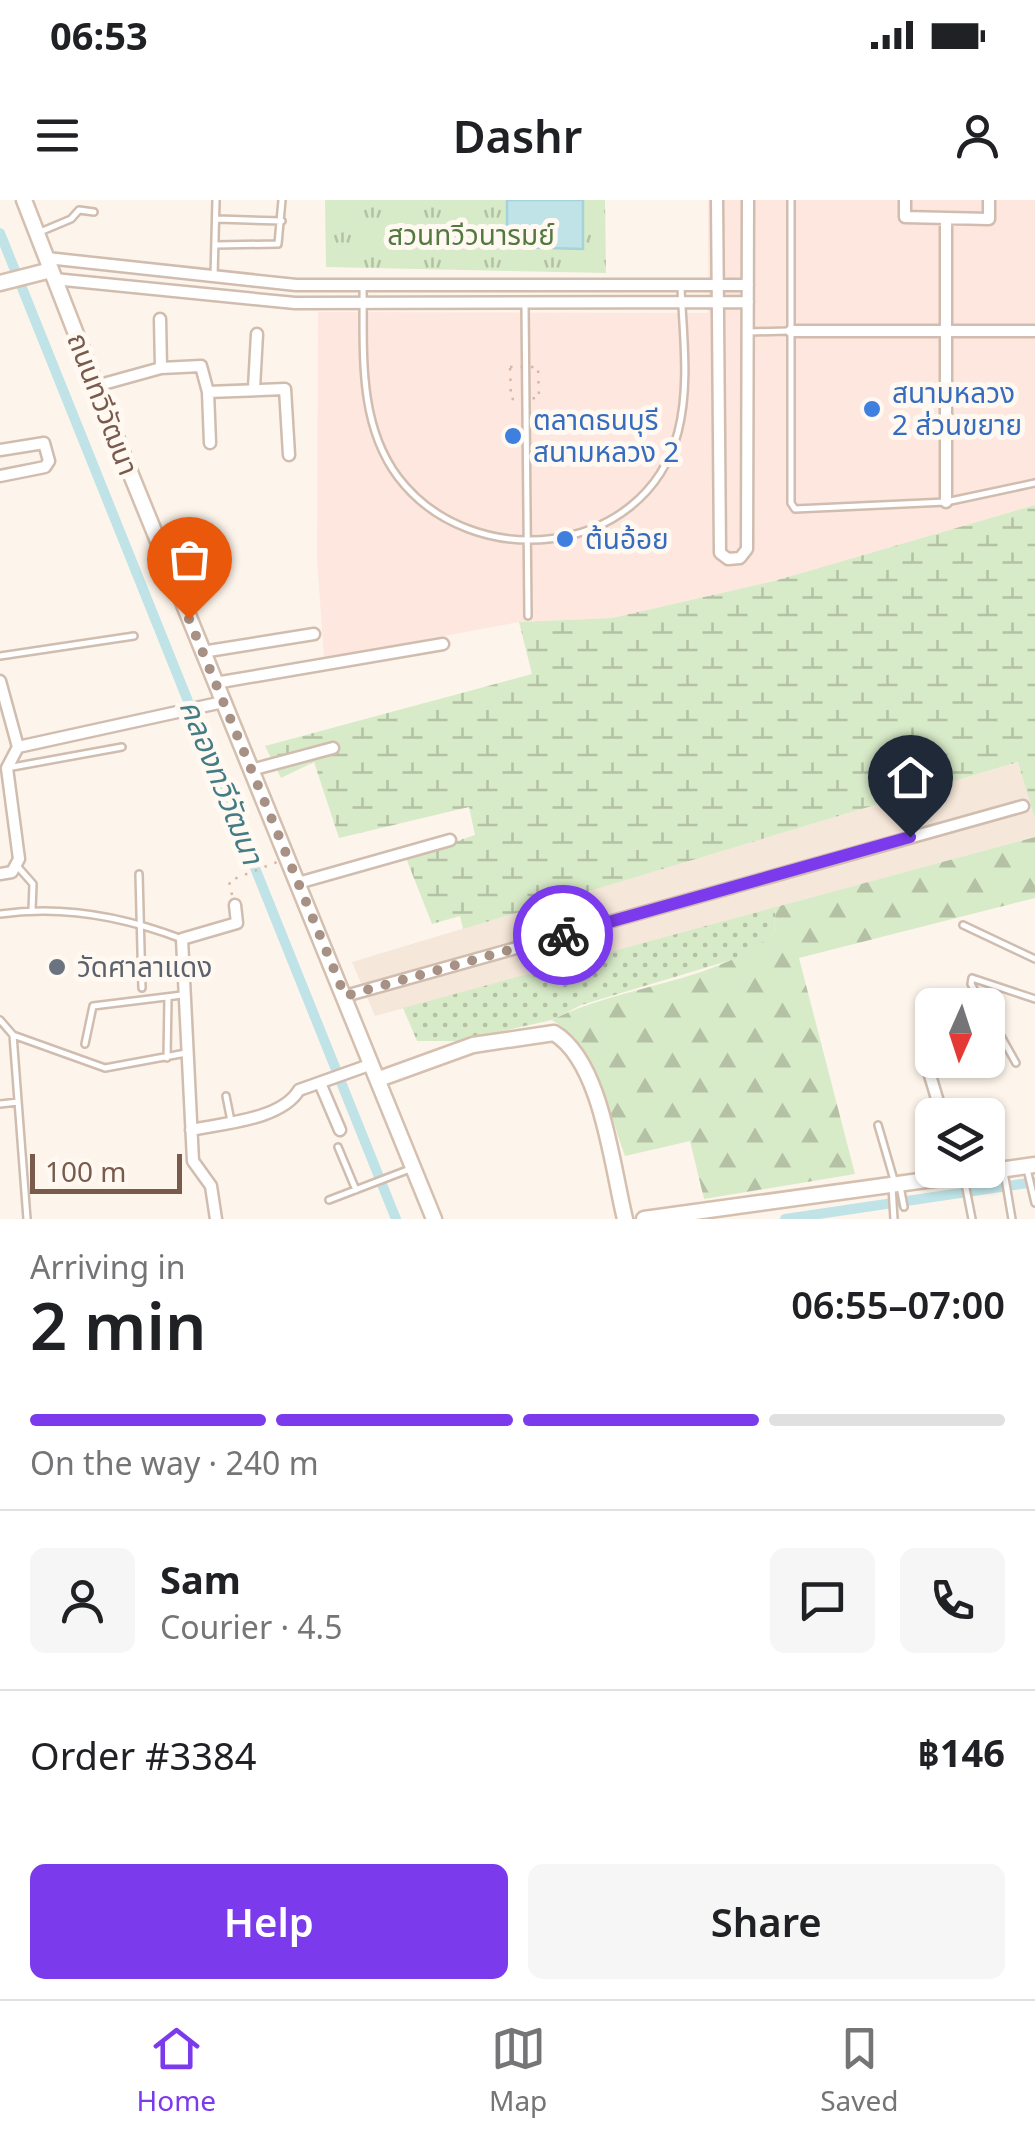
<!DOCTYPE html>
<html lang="en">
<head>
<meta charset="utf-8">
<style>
  body { margin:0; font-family:"Noto Sans","Noto Sans Thai",sans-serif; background:#f6f6f6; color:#202124; height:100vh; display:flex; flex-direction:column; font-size:38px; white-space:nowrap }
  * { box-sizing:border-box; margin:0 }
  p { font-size:32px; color:#757577 }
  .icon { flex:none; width:55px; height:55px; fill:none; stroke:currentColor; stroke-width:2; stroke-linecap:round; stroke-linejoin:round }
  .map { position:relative; height:1019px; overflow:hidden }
  .side { display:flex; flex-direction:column; background:#fff; flex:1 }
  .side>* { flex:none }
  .needle { width:65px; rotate:183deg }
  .buttons { position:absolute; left:915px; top:788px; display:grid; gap:20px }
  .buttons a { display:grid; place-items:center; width:90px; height:90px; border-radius:15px; background:#fff; box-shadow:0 2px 8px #0004; font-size:50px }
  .scale { position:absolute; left:30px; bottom:25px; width:152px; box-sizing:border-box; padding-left:10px; border:5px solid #795b4d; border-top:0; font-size:28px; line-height:35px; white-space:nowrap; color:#795b4d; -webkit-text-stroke:8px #fff9f2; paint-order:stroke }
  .pin { position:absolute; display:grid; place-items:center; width:85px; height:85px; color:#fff; margin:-102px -42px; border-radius:50% 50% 50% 0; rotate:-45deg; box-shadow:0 0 10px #0007 }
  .pin .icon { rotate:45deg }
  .courier { position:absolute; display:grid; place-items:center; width:100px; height:100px; margin:-50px; border:8px solid #7c3aed; border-radius:50%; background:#fff; color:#222; box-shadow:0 2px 12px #0007 }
  .summary em { font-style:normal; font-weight:600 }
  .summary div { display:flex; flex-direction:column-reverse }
  .summary { display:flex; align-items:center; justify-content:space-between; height:170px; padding:0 30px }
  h1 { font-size:65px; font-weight:600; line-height:75px }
  .bar { display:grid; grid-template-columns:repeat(4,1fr); gap:15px 10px; align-content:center; height:120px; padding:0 30px }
  .bar i { height:12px; border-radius:8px; background:#e0e0e0 }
  .bar .active { background:#7c3aed }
  .bar p { grid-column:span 4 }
  .line { display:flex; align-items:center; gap:25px; padding:0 30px; border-top:2px solid #e0e0e0 }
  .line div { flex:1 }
  .round { display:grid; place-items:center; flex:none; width:105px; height:105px; border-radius:15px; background:#f6f6f6 }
  .button { display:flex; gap:20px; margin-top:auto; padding:20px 30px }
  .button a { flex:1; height:115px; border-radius:15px; background:#7c3aed; color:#fff; font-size:40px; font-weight:600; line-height:115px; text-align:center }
  .button a+a { background:#f6f6f6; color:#202124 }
  .status { display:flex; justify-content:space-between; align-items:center; height:70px; padding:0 50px; background:#fff; direction:ltr }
  .status svg { height:28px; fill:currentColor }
  header { display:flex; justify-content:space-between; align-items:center; height:130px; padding:0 30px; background:#fff; font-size:45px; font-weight:600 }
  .menu { display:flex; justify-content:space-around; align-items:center; height:140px; border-top:2px solid #e0e0e0; background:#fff; font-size:28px; color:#757577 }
  .menu a { display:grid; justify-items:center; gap:5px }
  .menu .active { color:#7c3aed }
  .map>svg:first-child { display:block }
</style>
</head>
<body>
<div class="status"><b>06:53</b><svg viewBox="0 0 49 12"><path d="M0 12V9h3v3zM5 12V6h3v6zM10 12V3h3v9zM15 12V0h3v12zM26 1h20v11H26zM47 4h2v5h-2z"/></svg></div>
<header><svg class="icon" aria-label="menu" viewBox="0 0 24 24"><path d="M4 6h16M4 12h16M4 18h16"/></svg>Dashr<svg class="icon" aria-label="person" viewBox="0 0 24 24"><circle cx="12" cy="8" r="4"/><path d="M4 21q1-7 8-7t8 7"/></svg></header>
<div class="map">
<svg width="1035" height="1019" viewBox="0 0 1035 1019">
  <defs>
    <pattern id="grass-dots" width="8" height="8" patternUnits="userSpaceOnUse" patternTransform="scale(2.5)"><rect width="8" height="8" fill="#d8ebc8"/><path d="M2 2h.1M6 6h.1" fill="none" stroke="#b4c1a5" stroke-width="1.8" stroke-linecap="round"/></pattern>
    <pattern id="forest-firs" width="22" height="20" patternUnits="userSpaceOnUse" patternTransform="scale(2.5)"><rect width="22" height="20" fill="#d8ebc8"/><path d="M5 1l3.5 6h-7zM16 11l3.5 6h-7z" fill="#b4c1a5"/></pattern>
    <pattern id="wetland-marsh" width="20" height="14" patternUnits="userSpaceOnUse" patternTransform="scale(2.5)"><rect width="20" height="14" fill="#d8ebc8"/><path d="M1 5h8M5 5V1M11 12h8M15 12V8" fill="none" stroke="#b4c1a5"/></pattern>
    <pattern id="park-tufts" width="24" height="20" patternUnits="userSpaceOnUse" patternTransform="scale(2.5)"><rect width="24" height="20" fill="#d8ebc8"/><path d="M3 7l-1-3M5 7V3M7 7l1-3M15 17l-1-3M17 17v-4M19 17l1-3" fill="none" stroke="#b4c1a5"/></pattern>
  </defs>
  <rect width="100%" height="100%" fill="#fdf5eb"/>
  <path fill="#f5e7d9" d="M 1019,562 L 1035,619 L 1035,637 L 375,816 L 352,762 Z"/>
  <path fill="#fde7df" d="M 708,0 L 1035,0 L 1035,305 L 774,381 L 612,418 L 519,422 L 324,458 L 317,359 L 318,112 L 708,113 Z"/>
  <path fill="url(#grass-dots)" d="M 776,707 L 774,733 L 748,755 L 581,805 L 552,820 L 458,841 L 417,841 L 403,808 Z"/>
  <path fill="url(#forest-firs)" d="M 1035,637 L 1035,698 L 799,758 L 855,974 L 704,999 L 690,941 L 625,956 C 607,908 598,848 552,820 C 622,784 715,784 774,733 L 776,707 Z"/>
  <path fill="url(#wetland-marsh)" d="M 1035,305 L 1035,619 L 1018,562 L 463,729 L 460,716 L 432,724 L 406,658 L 475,635 L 469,607 L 339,638 L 314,562 L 281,578 L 265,546 L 532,474 L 519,422 L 612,418 L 774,381 Z"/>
  <path fill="url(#park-tufts)" d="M 325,0 L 507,0 L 507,36 L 511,47 L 582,49 L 583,0 L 605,0 L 606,73 L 326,67 Z"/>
  <path fill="#bfe3e7" stroke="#a5d3d9" stroke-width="2.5" d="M 507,0 L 583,0 L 583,49 L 511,47 L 507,37 Z"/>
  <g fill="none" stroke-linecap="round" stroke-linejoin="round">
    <path stroke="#bfe3e7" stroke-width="10" d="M 0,33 L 396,1019
      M 785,1019 L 1035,982"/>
    <defs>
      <path id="lane" d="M 791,0 L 791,303 L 795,309 L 946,302 L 1035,283
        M 217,19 L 282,21
        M 40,32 L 71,19 L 79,10 L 94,12
        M 216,45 L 278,44 L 282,0
        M 214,77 L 216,0
        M 363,85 C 364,150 357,222 398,277 C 471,374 645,359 678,232 C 690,185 683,135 681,88
        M 525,105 L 528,416
        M 749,132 L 788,131
        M 0,456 L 134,436
        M 7,568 L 122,547
        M 18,667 L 33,684 L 32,710
        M 139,674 L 142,788
        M 0,714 C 62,705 125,717 182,739
        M 963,725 L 1035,759
        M 983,805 L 971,784 L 972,778 L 1035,799
        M 988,813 L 1016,863
        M 0,820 L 13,835 L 105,868 L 186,853
        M 13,835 L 27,1019
        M 85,844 L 93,806 L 182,795
        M 167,858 L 168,797
        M 226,896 L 231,921
        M 0,904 L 18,902
        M 878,925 L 894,980
        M 338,947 L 356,990
        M 1027,969 L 1035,1003
        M 1004,972 L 1012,1019
        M 964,978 L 972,1019
        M 900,986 L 904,1007
        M 892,987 L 894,1019
        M 329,1000 L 410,969"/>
      <path id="street" d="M 717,0 L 720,353 L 728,359 L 740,358 L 747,349 L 748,0
        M 905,0 L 905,17 L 989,19 L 989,0
        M 946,18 L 946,302
        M 47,58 L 296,85 L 748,85
        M 54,79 L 295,103 L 748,102
        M 160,119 L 161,168
        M 791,131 L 1035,131
        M 96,186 L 161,168 L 201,166 L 208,192 L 210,243
        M 254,188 L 257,134
        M 208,192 L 285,189 L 289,255
        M 0,250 L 44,243 L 49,261 L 45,267 L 0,276
        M 202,452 L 314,434
        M 0,481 L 18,547 L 7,568 L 19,659 L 12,672 L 0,674
        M 215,483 L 443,444
        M 18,547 L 223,502
        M 251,570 L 333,548
        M 298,683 L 450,640
        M 345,796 L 1023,606
        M 929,872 L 942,915
        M 320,883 L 340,930
        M 191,930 C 223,923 281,920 299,890 L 372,864
        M 216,1019 L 211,986 L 193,961 L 182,739 L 237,723 L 235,705"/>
      <path id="secondary" d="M 24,0 L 123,255 L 434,1019
        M 0,83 L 51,70
        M 379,879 L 473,845 L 554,833 C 602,862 612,967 625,1019
        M 644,1019 L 1035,965"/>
    </defs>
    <use href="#lane" stroke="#d0bdaf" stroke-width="10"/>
    <use href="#street" stroke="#d0bdaf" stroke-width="15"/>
    <use href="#secondary" stroke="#d5bfaf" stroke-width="19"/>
    <path stroke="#d8b7a5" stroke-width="2.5" stroke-dasharray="2.5 8" stroke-linecap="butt" d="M 510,167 L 538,167 L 539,198 L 511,199 Z
      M 232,695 L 229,681 L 277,662"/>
    <use href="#lane" stroke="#fff" stroke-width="5"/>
    <use href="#street" stroke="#fff" stroke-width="10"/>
    <use href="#secondary" stroke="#fff" stroke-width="14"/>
  </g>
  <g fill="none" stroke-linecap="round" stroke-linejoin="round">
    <path stroke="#a79184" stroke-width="10" stroke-dasharray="0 18" d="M 189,419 L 345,796 L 563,735"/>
    <path stroke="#7c3aed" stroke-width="12" d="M 563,735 L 910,637"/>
  </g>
  <g fill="#3f7fe0" stroke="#fff9f2" stroke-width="4">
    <circle cx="872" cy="209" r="10"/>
    <circle cx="513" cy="236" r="10"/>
    <circle cx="565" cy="339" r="10"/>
  </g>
  <circle fill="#6b7280" stroke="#fff9f2" stroke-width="4" cx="57" cy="767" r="10"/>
  <g text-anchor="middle" stroke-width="10" stroke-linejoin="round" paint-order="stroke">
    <g font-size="28" fill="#537941" stroke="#fff9f2">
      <text x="471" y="45">สวนทวีวนารมย์</text>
    </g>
    <g font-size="28" fill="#366cbe" stroke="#fff9f2" text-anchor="start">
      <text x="892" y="203">สนามหลวง<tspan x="892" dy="32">2 ส่วนขยาย</tspan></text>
      <text x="533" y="230">ตลาดธนบุรี<tspan x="533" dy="32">สนามหลวง 2</tspan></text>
      <text x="585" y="349">ต้นอ้อย</text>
    </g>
    <g font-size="28" fill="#795b4d" stroke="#fff9f2">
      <text transform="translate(103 204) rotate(69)" y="10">ถนนทวีวัฒนา</text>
    </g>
    <g font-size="28" fill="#5b616d" stroke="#fff9f2" text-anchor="start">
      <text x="77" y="777">วัดศาลาแดง</text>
    </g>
    <g font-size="30" font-style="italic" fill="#437c85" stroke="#fff9f2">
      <text transform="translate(221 582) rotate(68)" y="10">คลองทวีวัฒนา</text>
    </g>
  </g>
</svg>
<div class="buttons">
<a><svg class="needle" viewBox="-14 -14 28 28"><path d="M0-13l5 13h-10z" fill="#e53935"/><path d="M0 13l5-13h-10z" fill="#757577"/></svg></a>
<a><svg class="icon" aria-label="layers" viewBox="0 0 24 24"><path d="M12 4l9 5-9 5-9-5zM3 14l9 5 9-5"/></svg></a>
</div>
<div class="scale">100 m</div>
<div class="pin" style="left:189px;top:419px;background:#ea580c"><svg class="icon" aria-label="bag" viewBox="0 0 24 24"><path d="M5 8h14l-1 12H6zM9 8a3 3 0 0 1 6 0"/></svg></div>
<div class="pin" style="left:910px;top:637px;background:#1f2937"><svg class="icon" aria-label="home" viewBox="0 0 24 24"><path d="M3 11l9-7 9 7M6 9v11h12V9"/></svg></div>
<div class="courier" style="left:563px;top:735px"><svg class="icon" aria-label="bike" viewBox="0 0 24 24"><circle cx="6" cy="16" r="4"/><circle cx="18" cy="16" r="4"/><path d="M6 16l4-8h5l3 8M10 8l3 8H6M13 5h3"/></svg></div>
</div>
<section class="side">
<div class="summary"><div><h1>2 min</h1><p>Arriving in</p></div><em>06:55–07:00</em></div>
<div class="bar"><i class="active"></i><i class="active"></i><i class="active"></i><i></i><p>On the way · 240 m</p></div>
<div class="line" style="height:180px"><a class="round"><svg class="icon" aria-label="person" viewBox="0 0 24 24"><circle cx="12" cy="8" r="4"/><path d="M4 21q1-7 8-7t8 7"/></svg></a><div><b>Sam</b><p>Courier · 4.5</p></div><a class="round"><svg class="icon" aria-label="chat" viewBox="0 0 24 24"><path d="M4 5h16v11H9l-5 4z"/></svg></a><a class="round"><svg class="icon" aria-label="phone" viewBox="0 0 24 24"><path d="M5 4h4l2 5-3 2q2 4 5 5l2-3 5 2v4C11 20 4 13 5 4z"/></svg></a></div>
<div class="line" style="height:130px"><div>Order #3384</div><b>฿146</b></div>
<div class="button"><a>Help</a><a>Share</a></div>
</section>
<nav class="menu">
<a class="active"><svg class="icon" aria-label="home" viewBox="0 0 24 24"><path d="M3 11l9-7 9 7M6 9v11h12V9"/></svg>Home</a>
<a><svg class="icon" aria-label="map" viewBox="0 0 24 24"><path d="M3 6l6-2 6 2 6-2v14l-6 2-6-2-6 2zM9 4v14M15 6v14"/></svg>Map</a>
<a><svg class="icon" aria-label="saved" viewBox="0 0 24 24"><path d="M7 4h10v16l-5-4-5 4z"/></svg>Saved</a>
</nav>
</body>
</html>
